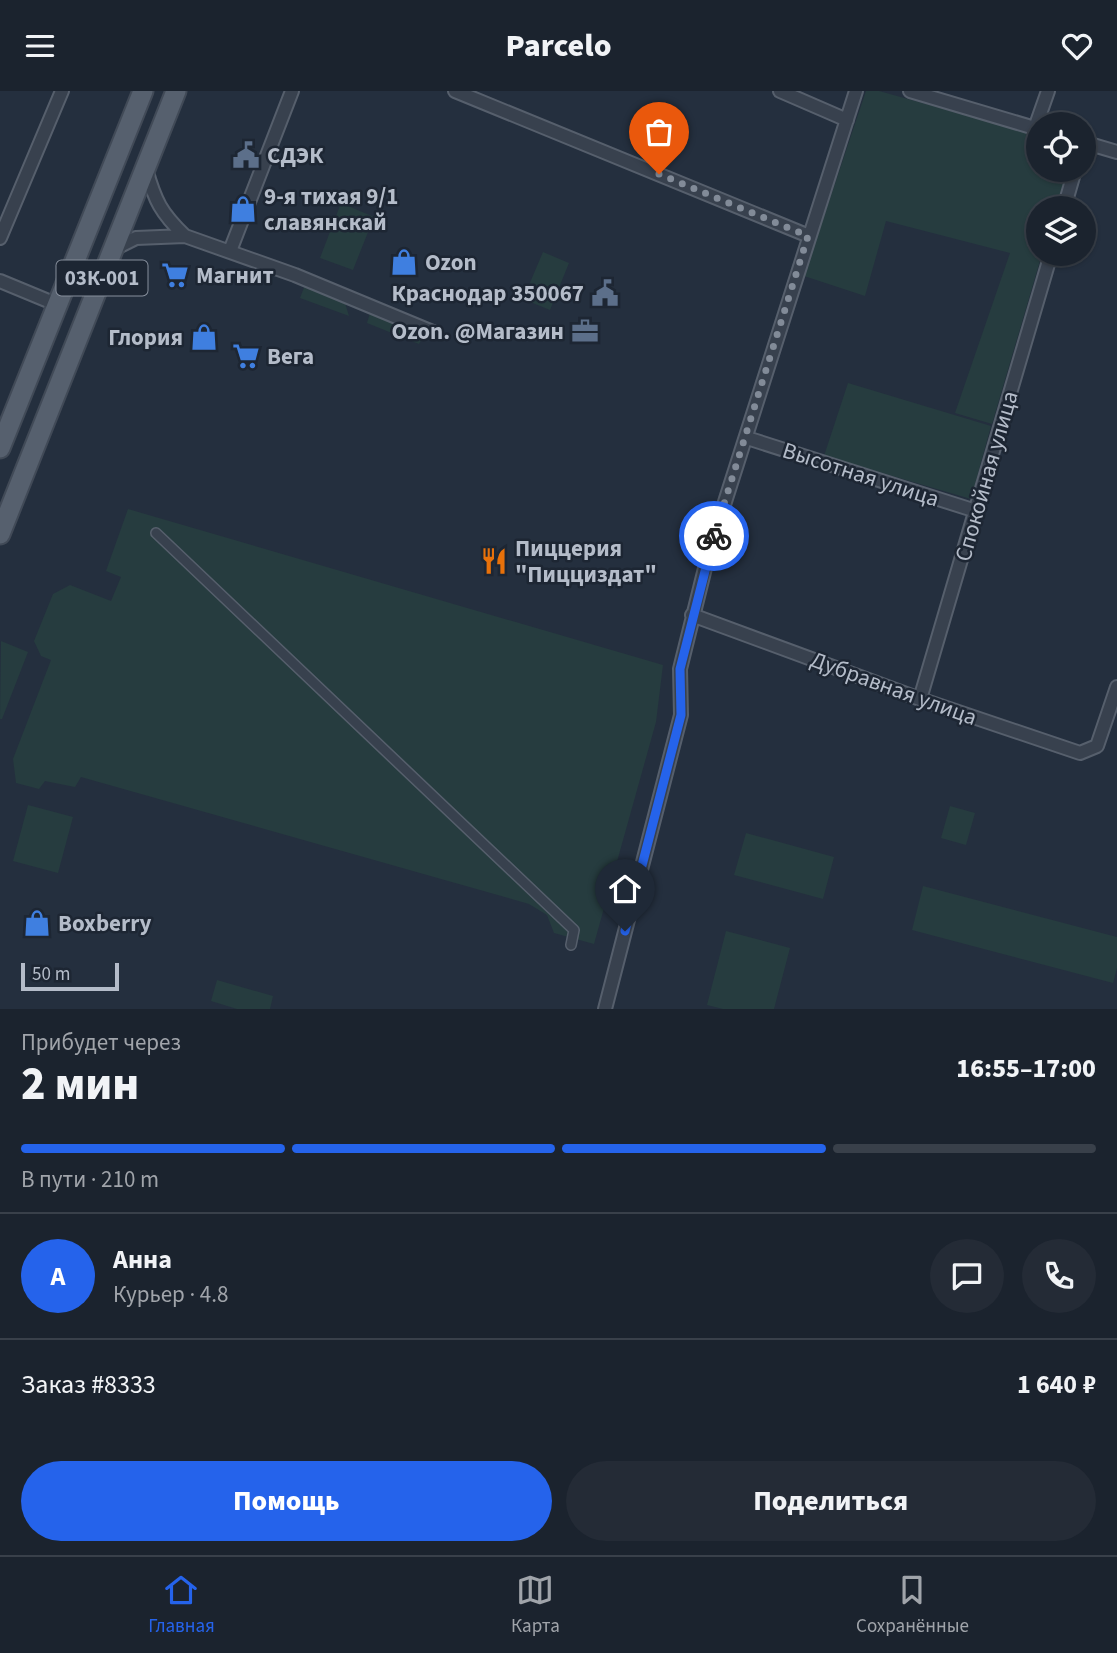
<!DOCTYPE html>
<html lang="ru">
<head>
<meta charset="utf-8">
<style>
  body { margin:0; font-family:"Source Sans 3",sans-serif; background:#242b36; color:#f1f3f6; height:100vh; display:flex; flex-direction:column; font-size:26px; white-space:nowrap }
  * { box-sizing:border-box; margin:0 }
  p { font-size:23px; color:#a0a4aa }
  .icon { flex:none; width:38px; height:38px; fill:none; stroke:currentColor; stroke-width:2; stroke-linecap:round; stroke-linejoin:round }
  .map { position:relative; height:918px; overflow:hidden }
  .panel { display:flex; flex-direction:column; background:#1b232e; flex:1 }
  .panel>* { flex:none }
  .buttons { position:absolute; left:1026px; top:21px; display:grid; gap:14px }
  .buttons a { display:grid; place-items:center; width:70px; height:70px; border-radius:50%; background:#1b232e; box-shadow:0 2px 5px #0004,0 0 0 2px #39404a; font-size:35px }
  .scale { position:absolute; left:21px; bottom:18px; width:98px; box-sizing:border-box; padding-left:7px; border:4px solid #b4bcc9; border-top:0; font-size:19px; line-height:24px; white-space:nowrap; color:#b4bcc9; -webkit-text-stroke:5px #1d2633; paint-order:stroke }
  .pin { position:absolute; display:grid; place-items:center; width:60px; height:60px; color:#fff; margin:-72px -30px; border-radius:50% 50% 50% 0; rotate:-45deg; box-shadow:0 0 7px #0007 }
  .pin .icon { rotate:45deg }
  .courier { position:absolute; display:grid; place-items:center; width:70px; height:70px; margin:-35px; border:5px solid #2563eb; border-radius:50%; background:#fff; color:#222; box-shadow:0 2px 9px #0007 }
  .summary em { font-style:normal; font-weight:800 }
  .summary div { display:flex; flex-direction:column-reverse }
  .summary { display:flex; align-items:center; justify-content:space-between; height:119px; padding:0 21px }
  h1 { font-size:46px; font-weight:800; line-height:52px }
  .bar { display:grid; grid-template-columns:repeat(4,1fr); gap:10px 7px; align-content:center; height:84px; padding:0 21px }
  .bar i { height:9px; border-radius:5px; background:#39404a }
  .bar .selected { background:#2563eb }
  .bar p { grid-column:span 4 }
  .line { display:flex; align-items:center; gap:18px; padding:0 21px; border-top:2px solid #39404a }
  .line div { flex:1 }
  .round { display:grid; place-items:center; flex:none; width:74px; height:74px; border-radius:37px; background:#242b36 }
  .button { display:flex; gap:14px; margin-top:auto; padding:14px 21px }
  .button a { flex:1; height:80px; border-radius:42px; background:#2563eb; color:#fff; font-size:28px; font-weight:800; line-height:80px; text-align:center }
  .button a+a { background:#242b36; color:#f1f3f6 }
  header { display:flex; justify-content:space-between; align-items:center; height:91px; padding:0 21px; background:#1b232e; font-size:32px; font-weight:800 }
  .tabs { display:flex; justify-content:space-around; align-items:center; height:98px; border-top:2px solid #39404a; background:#1b232e; font-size:19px; color:#a0a4aa }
  .tabs a { display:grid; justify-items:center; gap:4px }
  .tabs .selected { color:#2563eb }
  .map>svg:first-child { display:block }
</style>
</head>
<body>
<header><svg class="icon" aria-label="menu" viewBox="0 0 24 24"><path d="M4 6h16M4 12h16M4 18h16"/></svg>Parcelo<svg class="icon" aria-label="heart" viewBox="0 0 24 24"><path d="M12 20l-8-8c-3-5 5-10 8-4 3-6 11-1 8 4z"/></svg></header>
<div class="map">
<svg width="1117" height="918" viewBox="0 0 1117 918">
  <rect width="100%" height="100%" fill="#242f3e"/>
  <path fill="#263c3f" d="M 866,0 L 879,0 L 1038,44 L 1038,79 L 1067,79 L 1056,117 L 1038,117 L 1038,163 L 1042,163 L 992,333 L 955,322 L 1010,162 L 886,130 L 865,205 L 804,185 Z
    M 341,112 L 374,126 L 353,179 L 320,167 Z
    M 543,161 L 569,172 L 550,219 L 523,208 Z
    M 305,194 L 345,212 L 349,225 L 300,207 Z
    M 370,222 L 423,245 L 419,253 L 367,232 Z
    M 848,292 L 991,335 L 971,408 L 824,365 Z
    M 128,418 L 663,574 L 656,631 L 594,853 L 554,842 L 547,824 L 529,813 L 81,686 L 75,696 L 45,690 L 39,698 L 16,692 L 13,668 L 51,569 L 41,565 L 34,550 L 53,503 L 70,494 L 111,510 L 121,486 L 106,480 Z
    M 1,550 L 28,561 L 2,628 L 0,628 Z
    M 28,714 L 73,726 L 58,782 L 13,770 Z
    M 950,715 L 975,722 L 966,754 L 941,747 Z
    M 746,742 L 834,766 L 823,808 L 734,784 Z
    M 923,795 L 1117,846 L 1117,877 L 1113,892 L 912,839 Z
    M 726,840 L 790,857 L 774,918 L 723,918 L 707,914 Z
    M 217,889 L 273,905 L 270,918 L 237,918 L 211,910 Z"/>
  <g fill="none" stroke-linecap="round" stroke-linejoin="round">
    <defs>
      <path id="pedestrian" d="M 156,442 L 574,839 L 571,854"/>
      <path id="minor" d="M 455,0 L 809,145
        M 780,0 L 847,29
        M 910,0 L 1038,38
        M 1035,37 L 1048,0
        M 1083,51 L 1117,61
        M 146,78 C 155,110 161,122 185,145
        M 1064,117 L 1075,79
        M 0,147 L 62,0
        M 114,158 L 136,147 L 185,145 L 295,184 L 435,242
        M 230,160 L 292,0
        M 0,190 L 58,214
        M 747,347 L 976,420
        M 692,524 L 920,608 L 1080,662 L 1097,655 L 1117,596
        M 920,608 L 1051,163
        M 605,918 L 681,624 L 680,578 L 709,461 L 856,0"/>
      <path id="primary" d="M 0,357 L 143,0
        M 0,443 L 176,0"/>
    </defs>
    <use href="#pedestrian" stroke="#565f6c" stroke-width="12"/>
    <use href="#minor" stroke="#565f6c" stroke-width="16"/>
    <use href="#primary" stroke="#414a57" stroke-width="23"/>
    <use href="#pedestrian" stroke="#38414e" stroke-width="9"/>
    <use href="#minor" stroke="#38414e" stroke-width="12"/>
    <use href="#primary" stroke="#56606e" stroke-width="19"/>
  </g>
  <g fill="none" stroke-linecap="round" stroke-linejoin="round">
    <path stroke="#828b98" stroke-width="7" stroke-dasharray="0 12.6" d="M 659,83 L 808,145 L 714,445"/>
    <path stroke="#2563eb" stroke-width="9" d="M 625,840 L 681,624 L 680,578 L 714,445"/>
  </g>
  <defs>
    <symbol id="civic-bare" viewBox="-9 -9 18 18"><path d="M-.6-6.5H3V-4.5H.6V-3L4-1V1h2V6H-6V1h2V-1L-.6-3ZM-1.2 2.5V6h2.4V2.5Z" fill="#5c6f8a" stroke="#1d2633" stroke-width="2.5" paint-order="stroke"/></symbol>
    <symbol id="shop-bare" viewBox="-9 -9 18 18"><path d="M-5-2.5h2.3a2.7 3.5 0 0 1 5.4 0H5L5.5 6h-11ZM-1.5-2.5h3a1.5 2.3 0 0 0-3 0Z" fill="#3f7fe0" stroke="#1d2633" stroke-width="2.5" paint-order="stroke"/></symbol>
    <symbol id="supermarket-bare" viewBox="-9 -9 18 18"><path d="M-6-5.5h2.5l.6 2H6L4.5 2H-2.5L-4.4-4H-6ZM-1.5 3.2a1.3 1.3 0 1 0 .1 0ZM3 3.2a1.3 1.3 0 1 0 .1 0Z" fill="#3f7fe0" stroke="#1d2633" stroke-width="2.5" paint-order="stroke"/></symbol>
    <symbol id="office-bare" viewBox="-9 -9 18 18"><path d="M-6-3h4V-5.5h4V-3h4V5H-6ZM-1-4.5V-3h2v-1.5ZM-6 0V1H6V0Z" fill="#5c6f8a" stroke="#1d2633" stroke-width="2.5" paint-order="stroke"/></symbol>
    <symbol id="restaurant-bare" viewBox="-9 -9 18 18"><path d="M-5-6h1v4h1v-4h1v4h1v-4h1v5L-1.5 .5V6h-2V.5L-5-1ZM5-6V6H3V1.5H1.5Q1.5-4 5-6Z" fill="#e8710a" stroke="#1d2633" stroke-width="2.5" paint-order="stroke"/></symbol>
  </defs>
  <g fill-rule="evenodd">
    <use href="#civic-bare" x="227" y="45" width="38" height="38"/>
    <use href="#shop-bare" x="224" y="99" width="38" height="38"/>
    <use href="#shop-bare" x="385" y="152" width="38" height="38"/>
    <use href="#supermarket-bare" x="156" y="165" width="38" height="38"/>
    <use href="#civic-bare" x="586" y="183" width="38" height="38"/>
    <use href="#office-bare" x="566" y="221" width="38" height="38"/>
    <use href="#shop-bare" x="185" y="227" width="38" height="38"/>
    <use href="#supermarket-bare" x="227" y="246" width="38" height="38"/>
    <use href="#restaurant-bare" x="475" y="451" width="38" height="38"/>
    <use href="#shop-bare" x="18" y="813" width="38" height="38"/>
  </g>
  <g text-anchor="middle" stroke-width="5" stroke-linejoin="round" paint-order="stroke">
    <rect fill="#1d2633" stroke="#878f9c" stroke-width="2" x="56.5" y="169.5" width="91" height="35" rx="5"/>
    <g font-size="21" font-weight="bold" fill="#b4bcc9">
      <text x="102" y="194">03К-001</text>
    </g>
    <g font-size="23" font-weight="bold" fill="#b4bcc9" stroke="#1d2633" text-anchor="start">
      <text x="267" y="72">СДЭК</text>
      <text x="264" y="113">9-я тихая 9/1<tspan x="264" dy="26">славянскай</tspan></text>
      <text x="425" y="179">Ozon</text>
      <text x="196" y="192">Магнит</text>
      <text x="584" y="210" text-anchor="end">Краснодар 350067</text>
      <text x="564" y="248" text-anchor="end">Ozon. @Магазин</text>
      <text x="183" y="254" text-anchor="end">Глория</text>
      <text x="267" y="273">Вега</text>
      <text x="515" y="465">Пиццерия<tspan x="515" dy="26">"Пицциздат"</tspan></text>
      <text x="58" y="840">Boxberry</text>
    </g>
    <g font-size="23" fill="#b4bcc9" stroke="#1d2633">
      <text transform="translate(861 383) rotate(18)" y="8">Высотная улица</text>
      <text transform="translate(986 385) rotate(-74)" y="8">Спокойная улица</text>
      <text transform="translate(894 597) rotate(20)" y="8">Дубравная улица</text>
    </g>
  </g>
</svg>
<div class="buttons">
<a><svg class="icon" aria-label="locate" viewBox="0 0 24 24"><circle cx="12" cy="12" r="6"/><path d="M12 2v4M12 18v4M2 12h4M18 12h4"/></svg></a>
<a><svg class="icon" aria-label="layers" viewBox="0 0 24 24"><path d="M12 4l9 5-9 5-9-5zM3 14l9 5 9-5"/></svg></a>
</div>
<div class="scale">50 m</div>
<div class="pin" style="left:659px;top:83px;background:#ea580c"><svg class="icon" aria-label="bag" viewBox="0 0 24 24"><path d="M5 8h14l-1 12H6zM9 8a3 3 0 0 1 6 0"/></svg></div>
<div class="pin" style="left:625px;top:840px;background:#1f2937"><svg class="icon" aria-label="home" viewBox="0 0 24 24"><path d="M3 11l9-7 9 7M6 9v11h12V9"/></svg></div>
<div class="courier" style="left:714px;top:445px"><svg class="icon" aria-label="bike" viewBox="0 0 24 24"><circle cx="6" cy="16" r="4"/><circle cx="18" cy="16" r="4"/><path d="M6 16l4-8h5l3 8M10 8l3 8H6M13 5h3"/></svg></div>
</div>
<section class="panel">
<div class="summary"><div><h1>2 мин</h1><p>Прибудет через</p></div><em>16:55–17:00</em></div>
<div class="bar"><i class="selected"></i><i class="selected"></i><i class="selected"></i><i></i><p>В пути · 210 m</p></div>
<div class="line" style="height:126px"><b class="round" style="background:#2563eb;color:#fff">А</b><div><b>Анна</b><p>Курьер · 4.8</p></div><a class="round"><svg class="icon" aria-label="chat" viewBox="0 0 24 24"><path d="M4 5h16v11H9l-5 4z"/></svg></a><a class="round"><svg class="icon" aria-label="phone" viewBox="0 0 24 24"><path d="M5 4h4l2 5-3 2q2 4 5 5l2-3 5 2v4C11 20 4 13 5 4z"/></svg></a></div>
<div class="line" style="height:91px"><div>Заказ #8333</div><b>1 640 ₽</b></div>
<div class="button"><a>Помощь</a><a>Поделиться</a></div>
</section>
<nav class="tabs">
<a class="selected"><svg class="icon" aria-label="home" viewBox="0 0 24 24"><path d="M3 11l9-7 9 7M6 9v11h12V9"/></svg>Главная</a>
<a><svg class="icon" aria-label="map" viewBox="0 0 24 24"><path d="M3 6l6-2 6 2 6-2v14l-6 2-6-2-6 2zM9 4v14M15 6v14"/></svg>Карта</a>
<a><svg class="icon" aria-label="saved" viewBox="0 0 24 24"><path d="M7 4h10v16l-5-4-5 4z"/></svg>Сохранённые</a>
</nav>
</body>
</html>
